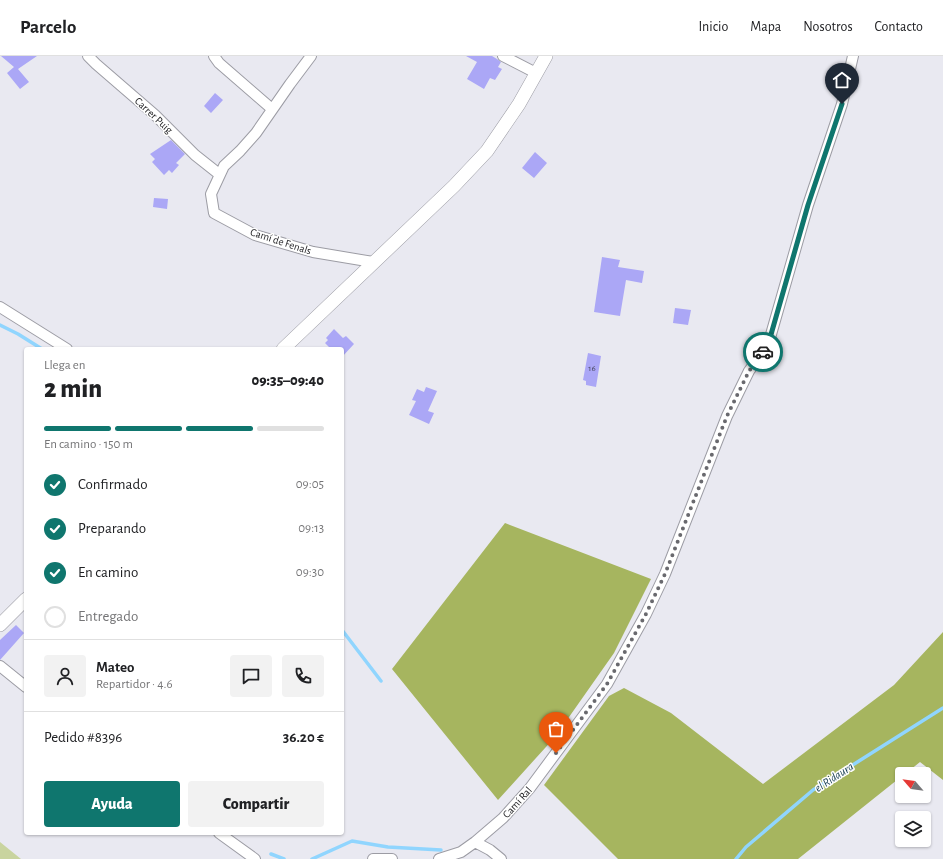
<!DOCTYPE html>
<html lang="es">
<head>
<meta charset="utf-8">
<style>
  body { margin:0; font-family:"Alegreya Sans",sans-serif; background:#f2f2f2; color:#202124; height:100vh; display:flex; flex-direction:column; font-size:15px; white-space:nowrap }
  * { box-sizing:border-box; margin:0 }
  p { font-size:13px; color:#757577 }
  .icon { flex:none; width:22px; height:22px; fill:none; stroke:currentColor; stroke-width:2; stroke-linecap:round; stroke-linejoin:round }
  .map { position:relative; flex:1; overflow:hidden }
  .side { position:absolute; left:24px; top:291px; width:320px; height:488px; display:flex; flex-direction:column; background:#fff; border-radius:4px; box-shadow:0 1px 3px #0004 }
  .side>* { flex:none }
  .needle { width:26px; rotate:298deg }
  .controls { position:absolute; left:895px; top:711px; display:grid; gap:8px }
  .controls a { display:grid; place-items:center; width:36px; height:36px; border-radius:4px; background:#fff; box-shadow:0 1px 3px #0004; font-size:20px }
  .pin { position:absolute; display:grid; place-items:center; width:34px; height:34px; color:#fff; margin:-41px -17px; border-radius:50% 50% 50% 0; rotate:-45deg; box-shadow:0 0 4px #0007 }
  .pin .icon { rotate:45deg }
  .courier { position:absolute; display:grid; place-items:center; width:40px; height:40px; margin:-20px; border:3px solid #0f766e; border-radius:50%; background:#fff; color:#222; box-shadow:0 1px 5px #0007 }
  .head em { font-style:normal; font-weight:800 }
  .head div { display:flex; flex-direction:column-reverse }
  .head { display:flex; align-items:center; justify-content:space-between; height:68px; padding:0 20px }
  h1 { font-size:26px; font-weight:800; line-height:30px }
  .bar { display:grid; grid-template-columns:repeat(4,1fr); gap:6px 4px; align-content:center; height:48px; padding:0 20px }
  .bar i { height:5px; border-radius:3px; background:#e0e0e0 }
  .bar .on { background:#0f766e }
  .bar p { grid-column:span 4 }
  .line { display:flex; align-items:center; gap:10px; padding:0 20px; border-top:1px solid #e0e0e0 }
  .line div { flex:1 }
  .round { display:grid; place-items:center; flex:none; width:42px; height:42px; border-radius:4px; background:#f2f2f2 }
  ol { padding:0 20px; list-style:none }
  li { display:flex; align-items:center; gap:12px; height:44px }
  li p { margin-inline-start:auto }
  li .icon { padding:4px; border-radius:50%; background:#0f766e; color:#fff; stroke-width:4 }
  li:last-child { color:#757577 }
  li i { width:22px; height:22px; border:2px solid #e0e0e0; border-radius:50% }
  .action { display:flex; gap:8px; margin-top:auto; padding:8px 20px }
  .action a { flex:1; height:46px; border-radius:4px; background:#0f766e; color:#fff; font-size:16px; font-weight:800; line-height:46px; text-align:center }
  .action a+a { background:#f2f2f2; color:#202124 }
  header { display:flex; align-items:center; gap:24px; box-sizing:border-box; height:56px; padding:0 20px; background:#fff; border-bottom:1px solid #e0e0e0 }
  header strong { font-size:19px }
  nav { display:flex; gap:22px; margin-inline-start:auto; font-size:14px }
  .map>svg:first-child { display:block }
</style>
</head>
<body>
<header>
<strong>Parcelo</strong>
<nav><a>Inicio</a><a>Mapa</a><a>Nosotros</a><a>Contacto</a></nav>
</header>
<div class="map">
<svg width="943" height="803" viewBox="0 0 943 803">
  <rect width="100%" height="100%" fill="#e9e9f1"/>
  <path fill="#c9d49f" d="M 0,786 L 21,803 L 0,803 Z"/>
  <path fill="#a6b55f" d="M 505,467 L 651,523 L 614,597 L 555,681 L 498,744 L 392,613 Z
    M 943,576 L 943,724 L 920,706 L 905,718 L 902,718 L 902,720 L 798,803 L 618,803 L 544,729 L 609,640 L 624,632 L 671,657 L 763,728 L 894,629 Z"/>
  <g fill="none" stroke-linecap="round" stroke-linejoin="round">
    <path stroke="#90d5fe" stroke-width="3.5" d="M 0,269 L 18,278 L 42,293
      M 342,574 L 381,625
      M 271,798 L 284,803
      M 312,803 L 352,785 L 388,791 L 441,794
      M 736,803 L 746,791 L 813,734 L 943,652"/>
  </g>
  <path fill="#aba7f6" d="M 1,0 L 37,0 L 18,13 L 29,26 L 20,33 L 7,17 L 14,11 Z
    M 466,0 L 492,0 L 497,3 L 501,6 L 498,11 L 502,13 L 495,24 L 490,22 L 484,33 L 467,23 L 477,6 Z
    M 215,37 L 223,44 L 211,57 L 204,50 Z
    M 171,84 L 185,98 L 176,107 L 179,109 L 172,117 L 169,114 L 164,119 L 152,106 L 155,103 L 150,98 Z
    M 535,96 L 547,107 L 534,122 L 522,112 Z
    M 154,142 L 168,143 L 167,153 L 153,151 Z
    M 602,201 L 620,204 L 618,211 L 644,215 L 642,227 L 626,224 L 620,260 L 594,256 Z
    M 675,252 L 691,254 L 688,269 L 673,267 Z
    M 334,273 L 343,282 L 346,280 L 354,288 L 342,301 L 342,293 L 331,293 L 325,287 L 328,284 L 326,282 Z
    M 588,297 L 601,300 L 596,331 L 586,329 L 586,325 L 583,324 Z
    M 426,331 L 437,335 L 428,355 L 434,357 L 429,368 L 409,359 L 416,345 L 412,344 L 417,333 L 424,336 Z
    M 16,569 L 24,577 L 0,604 L 0,584 Z"/>
  <g fill="none" stroke-linecap="round" stroke-linejoin="round">
    <defs>
      <path id="minor" d="M 88,0 L 96,8 L 155,59 L 195,99 L 219,118
        M 214,0 L 219,7 L 272,53
        M 311,0 L 290,28 L 256,77 L 240,95 L 224,110 L 211,138 L 214,157 L 255,179 L 313,196 L 373,206
        M 503,0 L 536,17
        M 0,251 L 67,293
        M 0,610 L 26,631
        M 219,777 L 255,803
        M 475,786 L 490,794 L 501,803
        M 373,803 L 392,803
        M 439,803 L 461,796 L 475,786 L 503,762 L 530,732 L 607,628 L 646,558 L 665,518 L 727,360 L 749,315 L 768,289 L 808,149 L 842,48 L 853,0"/>
      <path id="tertiary" d="M 283,293 L 454,130 L 487,95 L 519,48 L 546,0
        M 0,569 L 26,543"/>
    </defs>
    <use href="#minor" stroke="#9c9ca4" stroke-width="12"/>
    <use href="#tertiary" stroke="#9c9ca4" stroke-width="14"/>
    <use href="#minor" stroke="#fff" stroke-width="10"/>
    <use href="#tertiary" stroke="#fff" stroke-width="13"/>
  </g>
  <g fill="none" stroke-linecap="round" stroke-linejoin="round">
    <path stroke="#69696e" stroke-width="4" stroke-dasharray="0 7.2" d="M 556,697 L 607,628 L 646,558 L 665,518 L 727,360 L 749,315 L 763,296"/>
    <path stroke="#0f766e" stroke-width="5" d="M 763,296 L 768,289 L 808,149 L 842,48"/>
  </g>
  <g text-anchor="middle" stroke-width="3" stroke-linejoin="round" paint-order="stroke">
    <g font-size="9" fill="#46455b">
      <text x="592" y="315">16</text>
    </g>
    <g font-size="11" fill="#242427" stroke="#fff">
      <text transform="translate(154 59) rotate(43)" y="4">Carrer Puig</text>
      <text transform="translate(281 185) rotate(18)" y="4">Camí de Fenals</text>
      <text transform="translate(517 746) rotate(-48)" y="4">Camí Ral</text>
    </g>
    <g font-size="12" font-style="italic" fill="#173e53" stroke="#fff">
      <text transform="translate(834 721) rotate(-33)" y="4">el Ridaura</text>
    </g>
  </g>
</svg>
<div class="controls">
<a><svg class="needle" viewBox="-14 -14 28 28"><path d="M0-13l5 13h-10z" fill="#e53935"/><path d="M0 13l5-13h-10z" fill="#757577"/></svg></a>
<a><svg class="icon" aria-label="layers" viewBox="0 0 24 24"><path d="M12 4l9 5-9 5-9-5zM3 14l9 5 9-5"/></svg></a>
</div>
<div class="pin" style="left:556px;top:697px;background:#ea580c"><svg class="icon" aria-label="bag" viewBox="0 0 24 24"><path d="M5 8h14l-1 12H6zM9 8a3 3 0 0 1 6 0"/></svg></div>
<div class="pin" style="left:842px;top:48px;background:#1f2937"><svg class="icon" aria-label="home" viewBox="0 0 24 24"><path d="M3 11l9-7 9 7M6 9v11h12V9"/></svg></div>
<div class="courier" style="left:763px;top:296px"><svg class="icon" aria-label="car" viewBox="0 0 24 24"><path d="M5 17H2v-5l4-1 3-4h7l3 4 3 1v5h-3M9 17h6M6 11h13"/><circle cx="7" cy="17" r="2"/><circle cx="17" cy="17" r="2"/></svg></div>
<section class="side">
<div class="head"><div><h1>2 min</h1><p>Llega en</p></div><em>09:35–09:40</em></div>
<div class="bar"><i class="on"></i><i class="on"></i><i class="on"></i><i></i><p>En camino · 150 m</p></div>
<ol>
<li><svg class="icon" aria-label="check" viewBox="0 0 24 24"><path d="M5 12l5 5 9-10"/></svg>Confirmado<p>09:05</p></li>
<li><svg class="icon" aria-label="check" viewBox="0 0 24 24"><path d="M5 12l5 5 9-10"/></svg>Preparando<p>09:13</p></li>
<li><svg class="icon" aria-label="check" viewBox="0 0 24 24"><path d="M5 12l5 5 9-10"/></svg>En camino<p>09:30</p></li>
<li><i></i>Entregado</li>
</ol>
<div class="line" style="height:72px"><a class="round"><svg class="icon" aria-label="person" viewBox="0 0 24 24"><circle cx="12" cy="8" r="4"/><path d="M4 21q1-7 8-7t8 7"/></svg></a><div><b>Mateo</b><p>Repartidor · 4.6</p></div><a class="round"><svg class="icon" aria-label="chat" viewBox="0 0 24 24"><path d="M4 5h16v11H9l-5 4z"/></svg></a><a class="round"><svg class="icon" aria-label="phone" viewBox="0 0 24 24"><path d="M5 4h4l2 5-3 2q2 4 5 5l2-3 5 2v4C11 20 4 13 5 4z"/></svg></a></div>
<div class="line" style="height:52px"><div>Pedido #8396</div><b>36.20 €</b></div>
<div class="action"><a>Ayuda</a><a>Compartir</a></div>
</section>
</div>
</body>
</html>
